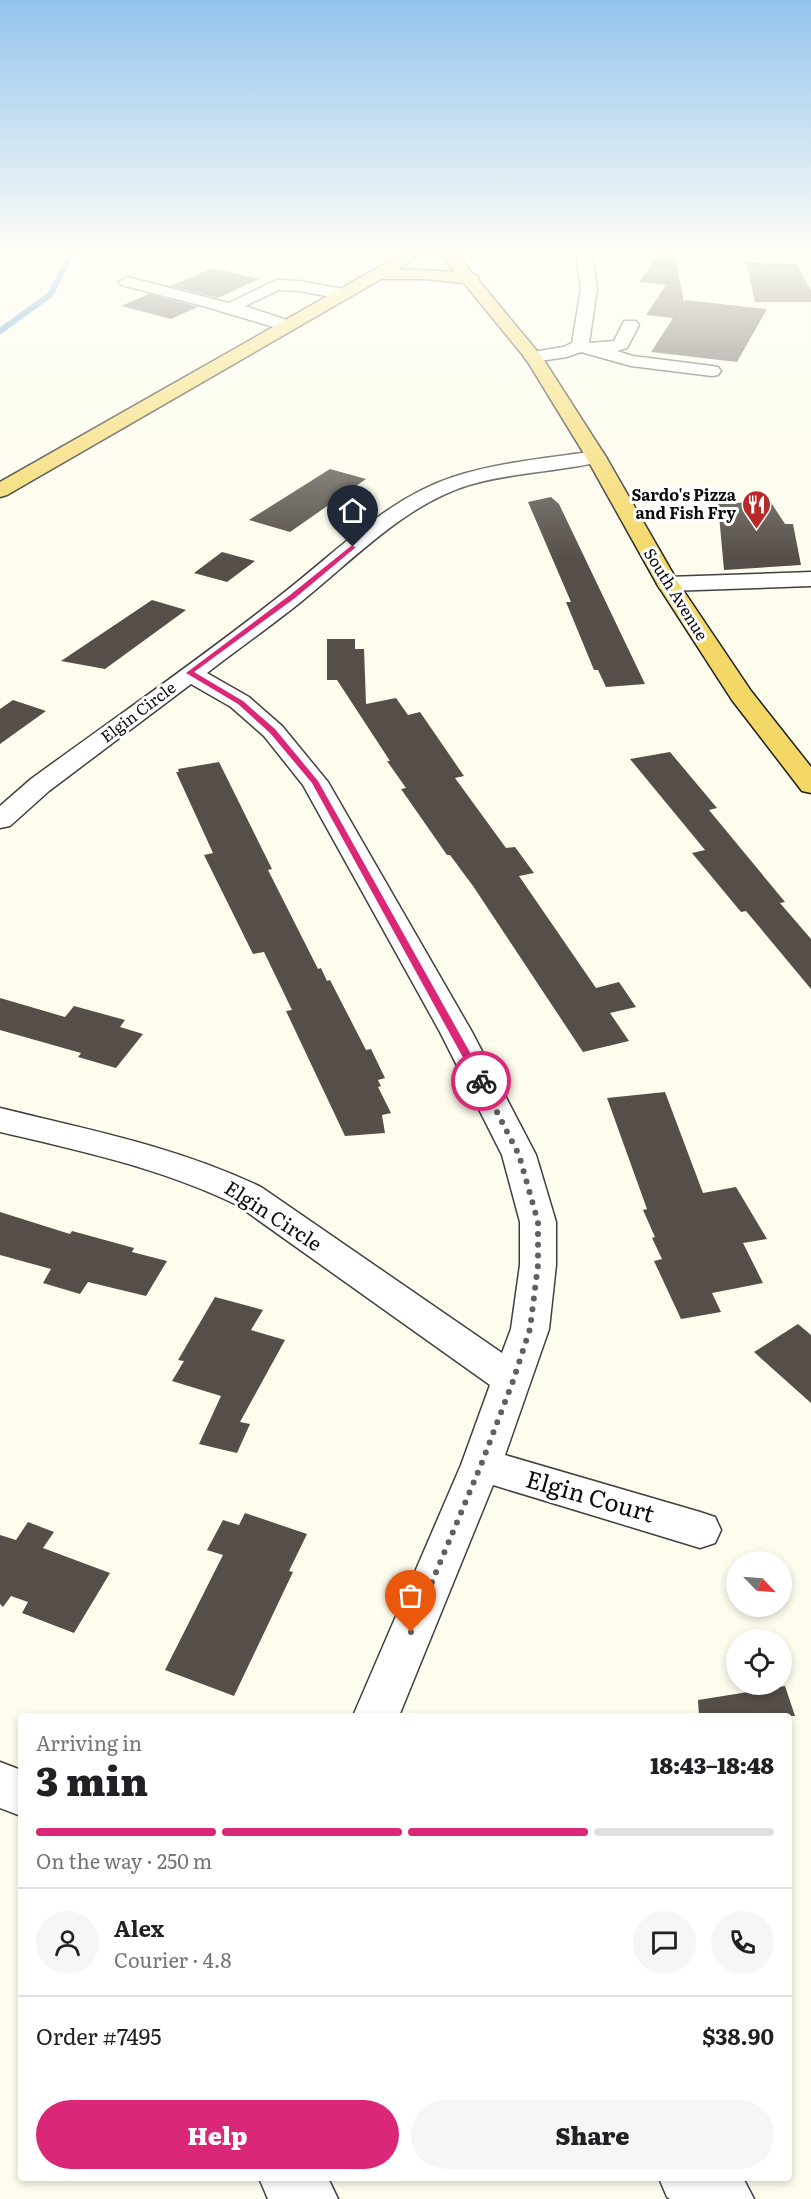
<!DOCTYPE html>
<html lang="en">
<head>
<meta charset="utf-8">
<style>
  body { margin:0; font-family:Literata,serif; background:#f6f6f6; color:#202124; height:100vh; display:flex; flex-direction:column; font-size:22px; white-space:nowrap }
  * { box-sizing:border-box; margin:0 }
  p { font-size:20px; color:#757577 }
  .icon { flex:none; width:33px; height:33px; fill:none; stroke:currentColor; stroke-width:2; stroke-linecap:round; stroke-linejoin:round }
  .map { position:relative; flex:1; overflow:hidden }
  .drawer { position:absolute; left:18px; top:1713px; width:774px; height:468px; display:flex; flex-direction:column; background:#fff; border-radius:6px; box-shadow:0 3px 9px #0003 }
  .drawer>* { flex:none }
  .needle { width:39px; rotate:115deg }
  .controls { position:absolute; left:726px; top:1551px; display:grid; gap:12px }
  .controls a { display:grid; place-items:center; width:66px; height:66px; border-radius:50%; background:#fff; box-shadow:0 3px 9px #0003; font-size:30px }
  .pin { position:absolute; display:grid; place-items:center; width:51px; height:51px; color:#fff; margin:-62px -26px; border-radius:50% 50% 50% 0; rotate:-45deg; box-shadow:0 0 6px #0007 }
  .pin .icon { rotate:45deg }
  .courier { position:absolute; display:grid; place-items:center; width:60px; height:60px; margin:-30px; border:4px solid #db2777; border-radius:50%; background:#fff; color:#222; box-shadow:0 2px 8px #0007 }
  .headline em { font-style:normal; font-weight:800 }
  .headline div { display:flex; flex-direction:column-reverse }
  .headline { display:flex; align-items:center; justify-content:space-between; height:102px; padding:0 18px }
  h1 { font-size:39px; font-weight:800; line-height:45px }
  .bar { display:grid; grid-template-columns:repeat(4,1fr); gap:9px 6px; align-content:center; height:72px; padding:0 18px }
  .bar i { height:8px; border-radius:4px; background:#e0e0e0 }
  .bar .current { background:#db2777 }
  .bar p { grid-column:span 4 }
  .line { display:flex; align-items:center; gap:15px; padding:0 18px; border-top:2px solid #e0e0e0 }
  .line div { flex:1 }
  .round { display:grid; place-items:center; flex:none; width:63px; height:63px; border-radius:32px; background:#f6f6f6 }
  .cta { display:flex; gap:12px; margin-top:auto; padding:12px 18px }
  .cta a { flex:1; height:69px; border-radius:36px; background:#db2777; color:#fff; font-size:24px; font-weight:800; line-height:69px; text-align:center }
  .cta a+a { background:#f6f6f6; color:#202124 }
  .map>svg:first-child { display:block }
</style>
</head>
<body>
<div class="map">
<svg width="811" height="2199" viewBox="0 0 811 2199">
  <rect width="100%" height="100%" fill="#fefced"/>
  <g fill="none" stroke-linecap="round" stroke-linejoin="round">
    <path stroke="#3c8bc9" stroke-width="6" d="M 0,331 L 50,295 L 73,251"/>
  </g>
  <path fill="#554e49" d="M 661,251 L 674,251 L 684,302 L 685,300 L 767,309 L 737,362 L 651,352 L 673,318 L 646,315 L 666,285 L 639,282 Z
    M 746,262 L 797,264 L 811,291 L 811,302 L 755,302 Z
    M 213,268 L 259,279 L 218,298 L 170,286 Z
    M 149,294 L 198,307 L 171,319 L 121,306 Z
    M 330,469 L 366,479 L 290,532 L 249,520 Z
    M 551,497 L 559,504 L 645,684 L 606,687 L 598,670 L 594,670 L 566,602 L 571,602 L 528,502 Z
    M 770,501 L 785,524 L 793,524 L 801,565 L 724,570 L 718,504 Z
    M 222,552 L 255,561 L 227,582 L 194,573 Z
    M 152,600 L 186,610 L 105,669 L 61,661 Z
    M 327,639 L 355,639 L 355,649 L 364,649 L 366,704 L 396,698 L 408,715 L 420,712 L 464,776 L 455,778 L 506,848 L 515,847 L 534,873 L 519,876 L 596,988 L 619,982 L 636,1007 L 610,1013 L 629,1041 L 583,1052 L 473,886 L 450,855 L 447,855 L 401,789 L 406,788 L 387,761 L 390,761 L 337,680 L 327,680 Z
    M 13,700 L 46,711 L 0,744 L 0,709 Z
    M 670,752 L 717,808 L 709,810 L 785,902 L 780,903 L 811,939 L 811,989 L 746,911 L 741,912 L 692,853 L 705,850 L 630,759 Z
    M 219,762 L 272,869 L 268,870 L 318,969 L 321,968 L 327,981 L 330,980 L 366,1050 L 371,1049 L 385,1078 L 378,1080 L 381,1086 L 378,1087 L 391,1113 L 382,1115 L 385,1133 L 345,1136 L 286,1011 L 292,1010 L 264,952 L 253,954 L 204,855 L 213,853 L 176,772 L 179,772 L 178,769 Z
    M 0,998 L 65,1017 L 74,1006 L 125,1020 L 120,1027 L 143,1034 L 116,1068 L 78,1057 L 81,1053 L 0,1030 Z
    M 665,1092 L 703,1193 L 736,1187 L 767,1239 L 743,1243 L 763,1283 L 712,1293 L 721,1312 L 681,1319 L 654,1261 L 662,1259 L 652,1238 L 655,1237 L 643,1210 L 647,1209 L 607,1098 Z
    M 0,1212 L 70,1234 L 72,1231 L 134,1248 L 132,1252 L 167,1261 L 146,1296 L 88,1282 L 80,1294 L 43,1283 L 51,1269 L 0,1255 Z
    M 215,1297 L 263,1310 L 251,1330 L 285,1340 L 240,1422 L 250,1424 L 237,1453 L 199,1444 L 221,1396 L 172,1381 L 184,1361 L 178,1360 Z
    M 798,1324 L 811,1335 L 811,1403 L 754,1352 Z
    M 245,1513 L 307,1534 L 289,1571 L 293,1572 L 234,1696 L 165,1670 L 223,1555 L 207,1550 L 223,1520 L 239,1525 Z
    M 28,1522 L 54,1532 L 43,1548 L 110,1573 L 74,1633 L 22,1613 L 28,1602 L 11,1596 L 3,1607 L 0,1604 L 0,1535 L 16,1540 Z
    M 785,1686 L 795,1716 L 699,1716 L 698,1700 Z"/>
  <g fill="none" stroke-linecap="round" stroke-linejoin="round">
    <defs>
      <path id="minor" d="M 576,251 L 592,251 L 597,289 L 589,343 L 614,341 L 624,321 L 636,321 L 639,325 L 627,348 L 617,351 L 633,356 L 712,366 L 718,367 L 721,371 L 718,375 L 712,376 L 631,366 L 581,352 L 567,357 L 533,362 L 527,361 L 524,357 L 527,353 L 563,347 L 572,343 L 581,289 Z
        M 127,277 L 229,303 L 276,280 L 299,281 L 343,289 L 351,294 L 343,299 L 299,291 L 279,290 L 245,306 L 293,322 L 296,326 L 293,330 L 287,331 L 203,306 L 121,285 L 119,282 Z
        M 596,451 L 603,453 L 606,457 L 603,461 C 559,472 512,472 469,485 C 404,505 353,560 302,601 C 271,626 238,649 207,673 L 249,697 L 282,726 L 328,782 L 472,1032 L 536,1155 L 556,1222 L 556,1265 L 549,1329 L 505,1455 L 700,1512 L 715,1517 L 721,1530 L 715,1543 L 700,1548 L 493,1485 L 399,1716 L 353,1716 L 461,1465 L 490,1385 L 237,1205 C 161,1168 81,1151 0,1132 L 0,1108 C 89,1130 178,1147 261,1187 L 502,1353 L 511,1329 L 520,1265 L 520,1222 L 502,1155 L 440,1032 L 303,785 L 264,736 L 231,707 L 191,684 L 49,791 L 10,826 L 0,828 L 0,806 L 31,779 C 116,717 203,657 286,591 C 338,550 389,498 453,477 C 499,462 549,458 596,451 Z
        M 811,572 L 811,586 L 668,591 L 660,589 L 657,584 L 660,579 L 668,577 Z
        M 0,1762 L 21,1770 L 21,1816 L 0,1808 Z
        M 259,2178 L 328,2178 L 338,2199 L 268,2199 Z
        M 659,2178 L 743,2178 L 754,2199 L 670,2199 L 667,2197 Z"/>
      <path id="major" d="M 407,251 L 426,251 L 398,269 L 455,272 L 438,251 L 454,251 L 474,275 L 478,276 L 479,281 L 542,357 L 606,457 L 679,584 L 751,691 L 811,767 L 811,793 L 802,791 L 732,700 L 657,584 L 586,457 L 526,359 L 464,283 L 424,279 L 381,279 L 7,495 L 0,497 L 0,482 Z"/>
    </defs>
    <use href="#minor" stroke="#404040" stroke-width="3"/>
    <use href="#major" stroke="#1e1e1e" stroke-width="3"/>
    <use href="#minor" fill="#fff" fill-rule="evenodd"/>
    <use href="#major" fill="#f4d867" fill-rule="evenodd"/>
  </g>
  <linearGradient id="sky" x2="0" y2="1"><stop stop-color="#93c3ed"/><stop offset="0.45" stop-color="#fffef7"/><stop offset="1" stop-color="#fffef7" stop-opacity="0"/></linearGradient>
  <rect width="811" height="559" fill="url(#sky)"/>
  <path fill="#db2777" d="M 351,546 L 356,547 L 295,598 L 194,672 L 243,701 L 275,729 L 318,781 L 486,1081 L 481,1084 L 476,1081 L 312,783 L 270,733 L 238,704 L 186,673 L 290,595 Z"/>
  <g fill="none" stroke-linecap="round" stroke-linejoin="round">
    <path stroke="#61615b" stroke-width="6" stroke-dasharray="0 10.8" d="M 411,1632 L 481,1465 L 513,1381 L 530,1329 L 538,1265 L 538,1222 L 519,1155 L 481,1081"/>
  </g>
  <defs>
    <symbol id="restaurant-pin" viewBox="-11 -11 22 30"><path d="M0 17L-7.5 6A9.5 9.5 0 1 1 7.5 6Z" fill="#b8292a" stroke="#fff"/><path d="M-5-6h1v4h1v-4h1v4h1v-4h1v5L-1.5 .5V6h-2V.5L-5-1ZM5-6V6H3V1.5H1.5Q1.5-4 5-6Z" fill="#fff"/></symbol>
  </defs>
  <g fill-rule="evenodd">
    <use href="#restaurant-pin" x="740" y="488" width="33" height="45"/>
  </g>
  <g text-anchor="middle" stroke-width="6" stroke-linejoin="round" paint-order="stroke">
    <g font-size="16" font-weight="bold" fill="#0d0d0d" stroke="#fff" text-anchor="end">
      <text x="736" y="501">Sardo's Pizza<tspan x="736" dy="18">and Fish Fry</tspan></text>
    </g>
    <g font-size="16" fill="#0d0d0d" stroke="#fff">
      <text transform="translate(676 594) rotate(58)" y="6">South Avenue</text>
      <text transform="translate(138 712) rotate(-37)" y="6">Elgin Circle</text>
    </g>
    <g font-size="20" fill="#0d0d0d" stroke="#fff">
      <text transform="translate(273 1216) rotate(33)" y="7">Elgin Circle</text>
    </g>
    <g font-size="24" fill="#0d0d0d" stroke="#fff">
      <text transform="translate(590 1497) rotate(16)" y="8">Elgin Court</text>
    </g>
  </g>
</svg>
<div class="controls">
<a><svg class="needle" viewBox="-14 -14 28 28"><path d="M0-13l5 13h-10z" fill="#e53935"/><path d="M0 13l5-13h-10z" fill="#757577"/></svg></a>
<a><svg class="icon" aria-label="locate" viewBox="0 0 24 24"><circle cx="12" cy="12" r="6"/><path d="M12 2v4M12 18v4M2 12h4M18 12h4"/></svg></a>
</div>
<div class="pin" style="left:411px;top:1632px;background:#ea580c"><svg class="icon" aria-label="bag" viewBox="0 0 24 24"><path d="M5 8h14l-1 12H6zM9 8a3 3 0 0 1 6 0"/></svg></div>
<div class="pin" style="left:353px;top:547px;background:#1f2937"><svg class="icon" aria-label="home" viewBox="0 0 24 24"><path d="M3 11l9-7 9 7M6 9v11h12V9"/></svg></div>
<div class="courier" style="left:481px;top:1081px"><svg class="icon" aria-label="bike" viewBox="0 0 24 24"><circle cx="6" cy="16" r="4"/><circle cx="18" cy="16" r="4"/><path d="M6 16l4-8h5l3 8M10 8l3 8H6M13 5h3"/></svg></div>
<section class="drawer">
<div class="headline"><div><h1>3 min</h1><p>Arriving in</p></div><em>18:43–18:48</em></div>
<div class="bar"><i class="current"></i><i class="current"></i><i class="current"></i><i></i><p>On the way · 250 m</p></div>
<div class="line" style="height:108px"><a class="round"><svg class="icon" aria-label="person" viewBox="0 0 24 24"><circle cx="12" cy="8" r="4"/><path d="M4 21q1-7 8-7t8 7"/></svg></a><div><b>Alex</b><p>Courier · 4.8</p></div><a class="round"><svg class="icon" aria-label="chat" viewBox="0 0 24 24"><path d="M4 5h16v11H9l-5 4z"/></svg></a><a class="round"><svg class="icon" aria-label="phone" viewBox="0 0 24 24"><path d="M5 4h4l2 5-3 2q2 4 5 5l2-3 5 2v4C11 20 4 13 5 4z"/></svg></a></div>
<div class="line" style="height:78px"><div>Order #7495</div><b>$38.90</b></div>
<div class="cta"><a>Help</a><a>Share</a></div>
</section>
</div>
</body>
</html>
